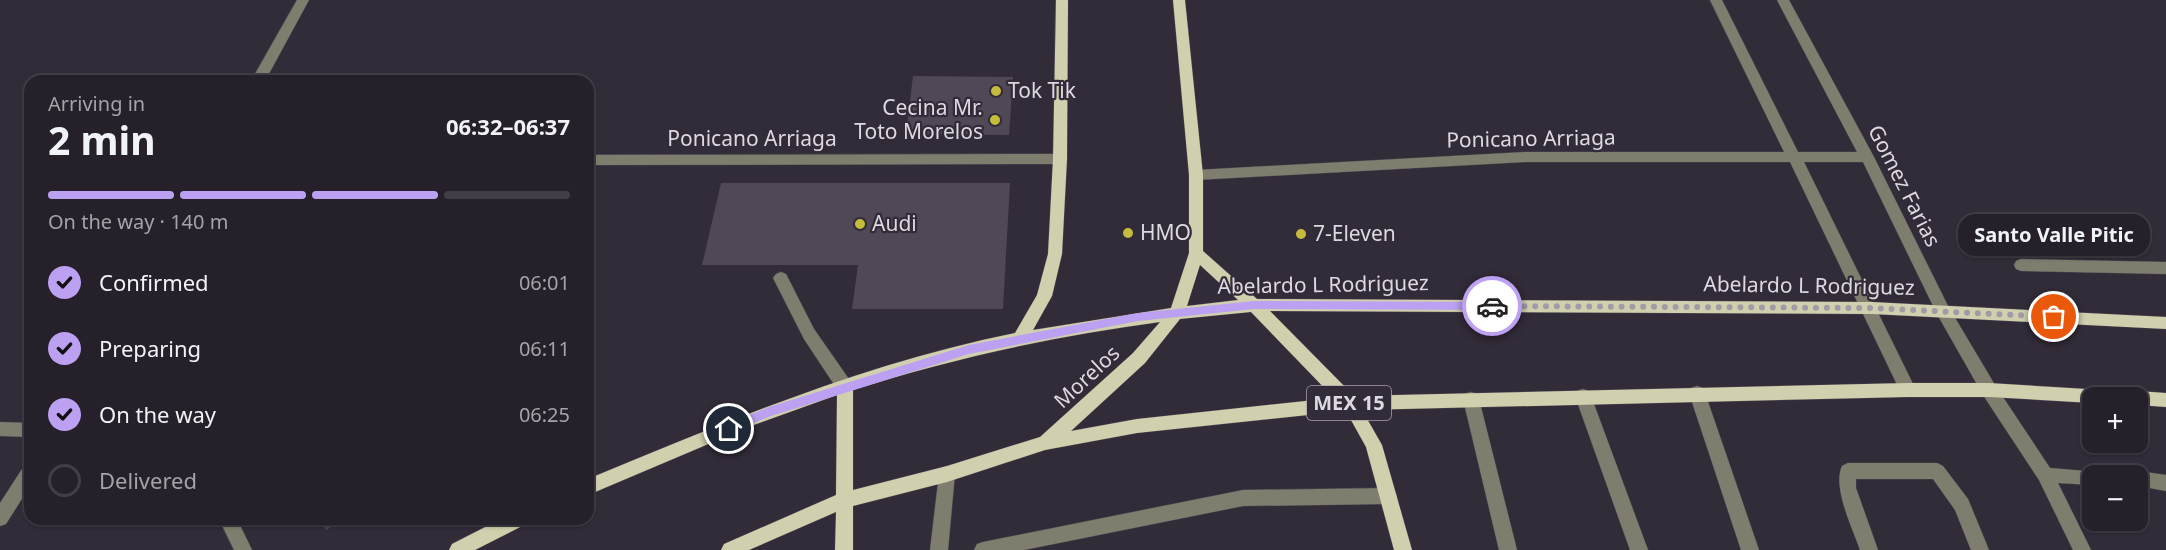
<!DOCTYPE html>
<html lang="en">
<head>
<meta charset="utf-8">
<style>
  body { margin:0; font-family:"Noto Sans",sans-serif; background:#322d36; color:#f1f3f6; height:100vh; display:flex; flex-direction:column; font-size:22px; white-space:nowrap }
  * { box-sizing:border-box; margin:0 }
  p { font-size:20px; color:#a4a3a8 }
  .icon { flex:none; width:33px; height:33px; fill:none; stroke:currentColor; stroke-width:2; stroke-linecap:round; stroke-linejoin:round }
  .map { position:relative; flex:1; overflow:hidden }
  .details { position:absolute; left:24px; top:75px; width:570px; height:450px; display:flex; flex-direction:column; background:#26202a; border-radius:18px; box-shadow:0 2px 4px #0004,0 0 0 2px #423e47 }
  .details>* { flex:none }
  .fabs { position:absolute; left:2082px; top:387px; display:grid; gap:12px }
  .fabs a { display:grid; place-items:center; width:66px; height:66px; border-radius:12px; background:#26202a; box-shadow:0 2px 4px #0004,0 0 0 2px #423e47; font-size:30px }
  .pin { position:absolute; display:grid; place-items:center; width:51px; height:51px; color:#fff; margin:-26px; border:3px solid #fff; border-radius:50%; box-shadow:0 2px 6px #0007 }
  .courier { position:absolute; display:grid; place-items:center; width:60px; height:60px; margin:-30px; border:4px solid #bca0f2; border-radius:50%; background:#fff; color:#222; box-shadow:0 2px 8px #0007 }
  .bubble { position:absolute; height:42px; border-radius:18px; background:#26202a; box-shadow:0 2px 4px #0004,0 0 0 2px #423e47; font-size:20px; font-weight:700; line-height:42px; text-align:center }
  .head em { font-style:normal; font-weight:700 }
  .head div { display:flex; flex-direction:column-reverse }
  .head { display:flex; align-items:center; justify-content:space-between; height:102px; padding:0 24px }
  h1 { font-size:39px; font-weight:700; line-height:45px }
  .bar { display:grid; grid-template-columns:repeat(4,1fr); gap:9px 6px; align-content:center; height:72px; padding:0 24px }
  .bar i { height:8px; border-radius:4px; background:#423e47 }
  .bar .active { background:#bca0f2 }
  .bar p { grid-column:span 4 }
  ol { padding:0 24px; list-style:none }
  li { display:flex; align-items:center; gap:18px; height:66px }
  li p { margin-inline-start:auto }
  li .icon { padding:6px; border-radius:50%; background:#bca0f2; color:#111; stroke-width:4 }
  li:last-child { color:#a4a3a8 }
  li i { width:33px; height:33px; border:3px solid #423e47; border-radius:50% }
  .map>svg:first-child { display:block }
</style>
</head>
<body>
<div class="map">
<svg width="2166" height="550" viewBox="0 0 2166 550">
  <rect width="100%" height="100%" fill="#322b38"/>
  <path fill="#504856" d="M 913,76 L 1013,77 L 1009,135 L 906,134 Z
    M 721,183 L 1010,183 L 1003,309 L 852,309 L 858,265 L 702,265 Z
    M 320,519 L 344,519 L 326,530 Z"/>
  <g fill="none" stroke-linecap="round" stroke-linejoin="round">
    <defs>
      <path id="minor" d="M 297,0 L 309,0 L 265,81 L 251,81 Z
        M 1710,0 L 1722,0 L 1798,152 L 1857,152 L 1777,0 L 1789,0 L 1874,157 L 1948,306 L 1995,385 L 2050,468 L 2098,472 L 2100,476 L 2092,476 L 2092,485 L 2058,483 L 2091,550 L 2073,550 L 2039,480 L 1983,395 L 1937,314 L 1863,162 L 1804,162 L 1916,390 L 1914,395 L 1908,397 L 1902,395 L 1790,162 L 1525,162 L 1196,180 L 1189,175 L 1196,170 L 1525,152 L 1784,152 Z
        M 1060,154 L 1067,159 L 1060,164 L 588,165 L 588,155 Z
        M 2021,259 L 2166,262 L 2166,274 L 2021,271 L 2016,269 L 2014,265 L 2016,261 Z
        M 781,272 L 786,274 L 814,329 L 851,382 L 853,387 L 851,392 L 845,394 L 839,392 L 804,339 L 773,278 L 776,274 Z
        M 1697,386 L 1703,388 L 1705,393 L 1759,550 L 1741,550 L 1689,393 L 1691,388 Z
        M 1583,389 L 1589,391 L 1591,396 L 1648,550 L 1630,550 L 1575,396 L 1577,391 Z
        M 1471,392 L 1477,394 L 1479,399 L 1517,550 L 1499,550 L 1463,399 L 1465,394 Z
        M 0,422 L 30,423 L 30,437 L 0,436 Z
        M 30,463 L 30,486 L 6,524 L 0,526 L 0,503 L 24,466 Z
        M 1848,463 L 1937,463 L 1943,466 L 1968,499 L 1989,550 L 1971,550 L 1955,510 L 1933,479 L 1856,479 L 1856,488 L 1878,550 L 1860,550 C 1853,529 1832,487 1842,466 Z
        M 947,466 L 953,469 L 955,474 L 948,550 L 930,550 L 939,474 L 941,469 Z
        M 2138,471 L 2166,475 L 2166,491 L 2138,486 L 2138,476 L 2131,476 Z
        M 1388,488 L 1394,490 L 1397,496 L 1394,502 L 1388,504 L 1243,506 L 1024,550 L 974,550 L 977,544 L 983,542 L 1243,490 Z
        M 219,519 L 237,519 L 252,550 L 234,550 Z"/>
      <path id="major" d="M 1056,0 L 1068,0 L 1067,159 L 1062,254 L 1052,296 L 1033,330 L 1171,308 L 1189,253 L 1189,175 L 1173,0 L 1185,0 L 1203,175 L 1203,251 L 1257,299 L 1872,302 L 2166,317 L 2166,329 L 1872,314 L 1270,311 L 1354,396 L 1908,383 L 1989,383 L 2120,391 L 2126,393 L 2128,398 L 2092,398 L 2092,403 L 1989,397 L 1908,397 L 1362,410 L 1382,445 L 1412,550 L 1394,550 L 1366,447 L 1346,411 L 1137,433 L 1045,450 L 947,482 L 853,506 L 853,550 L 835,550 L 836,512 L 749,550 L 721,550 L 724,544 L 836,495 L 837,395 L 751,426 L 588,495 L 588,479 C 728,421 866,363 1015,333 L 1037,295 L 1048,254 L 1053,159 ZM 1200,265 L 1238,300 L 1187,306 ZM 1251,312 L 1334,398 L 1137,419 L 1071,431 L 1145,363 L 1180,319 ZM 1160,322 L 1133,353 L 1040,437 L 947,466 L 853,490 L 853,390 C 953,358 1056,336 1160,322 Z
        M 2138,391 L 2166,393 L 2166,407 L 2138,405 L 2138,398 L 2130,398 L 2132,393 Z
        M 501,519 L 527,519 L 524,525 L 475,550 L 449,550 L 452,544 Z"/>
    </defs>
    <use href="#minor" stroke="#4d4753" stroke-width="1"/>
    <use href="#major" stroke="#4d4753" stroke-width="1"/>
    <use href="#minor" fill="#7f7e6e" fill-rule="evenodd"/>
    <use href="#major" fill="#d0cfae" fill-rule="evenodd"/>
  </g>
  <path fill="#bca0f2" d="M 1254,301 L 1492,302 L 1496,306 L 1492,310 L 1254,309 L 1138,321 L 969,354 L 771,416 L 729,433 L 723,429 L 725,425 L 769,407 L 969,345 L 1138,313 Z"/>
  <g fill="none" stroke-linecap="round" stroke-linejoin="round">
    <path stroke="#a19ba6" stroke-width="6" stroke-dasharray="0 10.8" d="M 1492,306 L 1872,308 L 2054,317"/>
  </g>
  <g fill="#c5bc3d" stroke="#322b38" stroke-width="2">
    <circle cx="996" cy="91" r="6"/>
    <circle cx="995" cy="120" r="6"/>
    <circle cx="860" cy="224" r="6"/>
    <circle cx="1128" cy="233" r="6"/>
    <circle cx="1301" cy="234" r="6"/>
  </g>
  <g text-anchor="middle" stroke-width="4.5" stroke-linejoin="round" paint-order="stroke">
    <rect fill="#322b38" stroke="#aaa4ae" stroke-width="1.5" x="1307" y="386" width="84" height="34" rx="4.5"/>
    <g font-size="20" font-weight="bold" fill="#ddd8e1">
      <text x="1349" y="410">MEX 15</text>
    </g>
    <g font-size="21" fill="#ddd8e1" stroke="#322b38" text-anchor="start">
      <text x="1008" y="98">Tok Tik</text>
      <text x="983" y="115" text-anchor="end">Cecina Mr.<tspan x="983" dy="24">Toto Morelos</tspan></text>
      <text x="872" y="231">Audi</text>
      <text x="1140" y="240">HMO</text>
      <text x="1313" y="241">7-Eleven</text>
    </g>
    <g font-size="21" fill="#ddd8e1" stroke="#322b38">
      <text x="752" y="146">Ponicano Arriaga</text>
      <text transform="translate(1531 139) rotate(-1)" y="7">Ponicano Arriaga</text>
      <text transform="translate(1904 186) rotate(63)" y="7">Gomez Farias</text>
      <text transform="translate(1323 285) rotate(-1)" y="7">Abelardo L Rodriguez</text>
      <text transform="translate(1809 286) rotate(1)" y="7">Abelardo L Rodriguez</text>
      <text transform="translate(1087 377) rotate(-43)" y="7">Morelos</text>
    </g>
  </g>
</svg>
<div class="fabs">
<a>+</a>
<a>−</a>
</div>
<div class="pin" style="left:2054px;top:317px;background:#ea580c"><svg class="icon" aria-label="bag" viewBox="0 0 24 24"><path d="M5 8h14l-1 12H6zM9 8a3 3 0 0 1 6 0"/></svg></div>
<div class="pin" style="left:729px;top:429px;background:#1f2937"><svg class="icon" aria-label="home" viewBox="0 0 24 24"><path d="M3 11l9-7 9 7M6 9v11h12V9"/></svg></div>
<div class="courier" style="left:1492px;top:306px"><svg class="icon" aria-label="car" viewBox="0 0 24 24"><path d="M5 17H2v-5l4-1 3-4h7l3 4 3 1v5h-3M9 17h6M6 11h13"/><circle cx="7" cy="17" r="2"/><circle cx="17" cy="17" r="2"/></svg></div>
<div class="bubble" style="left:1958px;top:214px;width:192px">Santo Valle Pitic</div>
<section class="details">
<div class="head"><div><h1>2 min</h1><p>Arriving in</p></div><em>06:32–06:37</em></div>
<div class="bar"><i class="active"></i><i class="active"></i><i class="active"></i><i></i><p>On the way · 140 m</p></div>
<ol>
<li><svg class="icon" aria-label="check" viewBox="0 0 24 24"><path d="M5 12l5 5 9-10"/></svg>Confirmed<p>06:01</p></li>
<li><svg class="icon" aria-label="check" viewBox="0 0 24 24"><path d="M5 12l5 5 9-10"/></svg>Preparing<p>06:11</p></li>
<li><svg class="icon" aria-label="check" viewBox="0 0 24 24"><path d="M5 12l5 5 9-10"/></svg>On the way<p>06:25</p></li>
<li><i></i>Delivered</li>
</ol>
</section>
</div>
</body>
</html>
